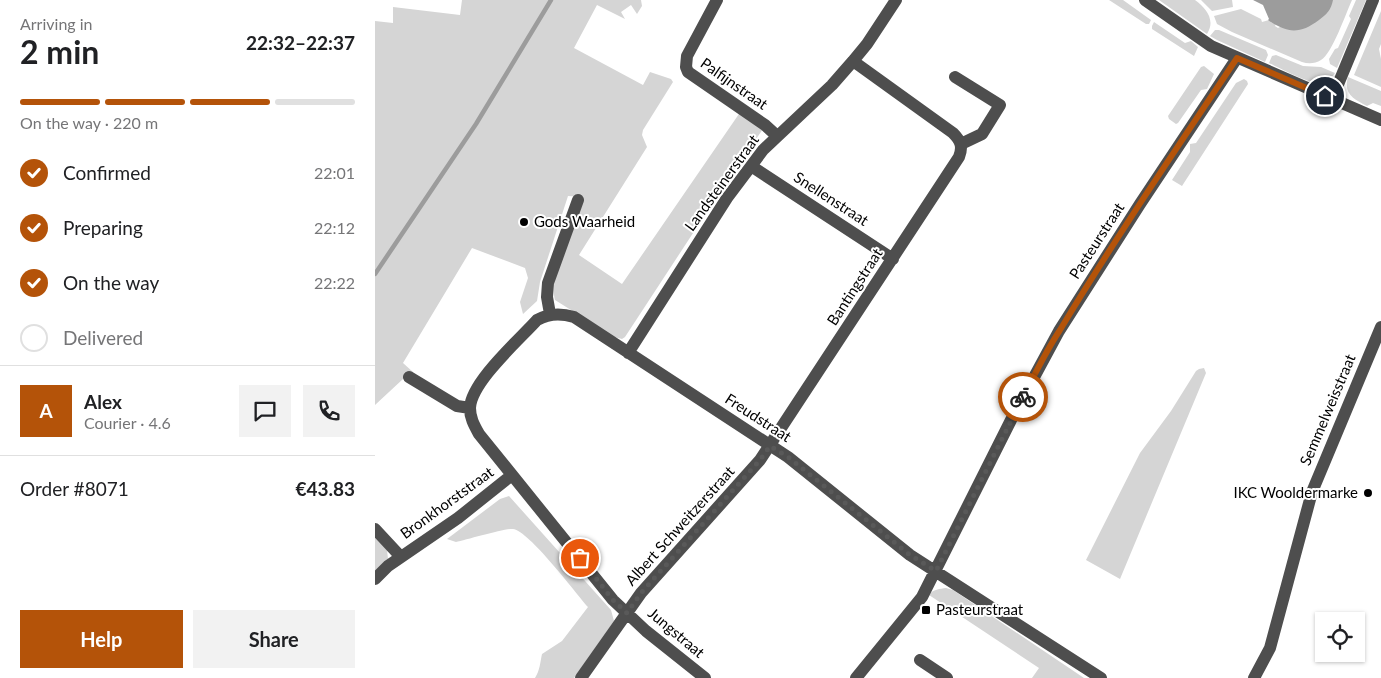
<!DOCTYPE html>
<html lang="en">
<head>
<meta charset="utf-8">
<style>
  body { margin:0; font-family:Lato,sans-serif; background:#f2f2f2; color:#202124; height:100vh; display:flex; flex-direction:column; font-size:19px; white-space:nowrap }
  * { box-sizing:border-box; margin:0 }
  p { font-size:16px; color:#757577 }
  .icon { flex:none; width:28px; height:28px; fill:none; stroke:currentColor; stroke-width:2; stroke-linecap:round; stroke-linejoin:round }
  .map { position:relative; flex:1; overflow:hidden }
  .sheet { display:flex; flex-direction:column; background:#fff; width:375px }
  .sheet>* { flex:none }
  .controls { position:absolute; left:940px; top:612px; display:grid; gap:10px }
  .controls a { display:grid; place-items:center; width:50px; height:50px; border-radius:0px; background:#fff; box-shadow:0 1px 4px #0004; font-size:25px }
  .pin { position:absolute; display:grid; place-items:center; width:42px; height:42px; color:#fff; margin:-21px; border:2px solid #fff; border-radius:50%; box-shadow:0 1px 5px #0007 }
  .courier { position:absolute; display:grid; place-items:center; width:50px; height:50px; margin:-25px; border:4px solid #b45309; border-radius:50%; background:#fff; color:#222; box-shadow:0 1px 6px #0007 }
  .summary em { font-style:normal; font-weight:700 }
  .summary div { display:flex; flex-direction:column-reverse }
  .summary { display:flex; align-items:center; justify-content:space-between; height:85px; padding:0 20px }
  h1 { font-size:32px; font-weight:700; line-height:38px }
  .bar { display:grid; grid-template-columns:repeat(4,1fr); gap:8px 5px; align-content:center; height:60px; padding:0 20px }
  .bar i { height:6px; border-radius:4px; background:#e0e0e0 }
  .bar .current { background:#b45309 }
  .bar p { grid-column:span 4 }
  .line { display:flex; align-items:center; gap:12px; padding:0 20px; border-top:1px solid #e0e0e0 }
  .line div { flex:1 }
  .round { display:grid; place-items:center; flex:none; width:52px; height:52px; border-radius:0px; background:#f2f2f2 }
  ol { padding:0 20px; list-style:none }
  li { display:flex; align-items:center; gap:15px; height:55px }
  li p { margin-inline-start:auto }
  li .icon { padding:5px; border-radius:50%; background:#b45309; color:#fff; stroke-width:4 }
  li:last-child { color:#757577 }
  li i { width:28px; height:28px; border:2px solid #e0e0e0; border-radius:50% }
  .action { display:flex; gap:10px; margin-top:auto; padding:10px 20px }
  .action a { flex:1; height:58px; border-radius:0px; background:#b45309; color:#fff; font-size:20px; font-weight:700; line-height:58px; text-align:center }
  .action a+a { background:#f2f2f2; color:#202124 }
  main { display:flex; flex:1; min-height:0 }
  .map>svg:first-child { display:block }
</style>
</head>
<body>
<main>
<section class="sheet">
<div class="summary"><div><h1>2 min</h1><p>Arriving in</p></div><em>22:32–22:37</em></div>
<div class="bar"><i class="current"></i><i class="current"></i><i class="current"></i><i></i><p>On the way · 220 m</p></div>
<ol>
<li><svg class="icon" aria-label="check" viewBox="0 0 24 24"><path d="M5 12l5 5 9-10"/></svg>Confirmed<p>22:01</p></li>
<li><svg class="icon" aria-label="check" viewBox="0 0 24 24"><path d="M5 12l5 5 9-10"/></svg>Preparing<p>22:12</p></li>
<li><svg class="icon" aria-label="check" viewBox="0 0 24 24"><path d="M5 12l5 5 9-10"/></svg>On the way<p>22:22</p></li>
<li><i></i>Delivered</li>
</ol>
<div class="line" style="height:90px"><b class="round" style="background:#b45309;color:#fff">A</b><div><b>Alex</b><p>Courier · 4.6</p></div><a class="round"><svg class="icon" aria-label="chat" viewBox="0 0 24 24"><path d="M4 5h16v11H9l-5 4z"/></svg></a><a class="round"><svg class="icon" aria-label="phone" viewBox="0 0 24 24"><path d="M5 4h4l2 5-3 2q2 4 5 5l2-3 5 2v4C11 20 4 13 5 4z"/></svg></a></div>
<div class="line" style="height:65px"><div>Order #8071</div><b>€43.83</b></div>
<div class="action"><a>Help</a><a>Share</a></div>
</section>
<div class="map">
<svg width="1006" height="678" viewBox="0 0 1006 678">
  <rect width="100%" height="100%" fill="#fff"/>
  <path fill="#d5d5d5" d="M 87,0 L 266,0 L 267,6 L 262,14 L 256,5 L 246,12 L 250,19 L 222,5 L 199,48 L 268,85 L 275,72 L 296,79 L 298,82 L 268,130 L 267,135 L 272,147 L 204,255 L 247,284 L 366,111 L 388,129 L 358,172 L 250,337 L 247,339 L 239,337 L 180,300 C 173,276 199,221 208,197 L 193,196 L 165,282 L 162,301 L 148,314 L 145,302 L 153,278 L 150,268 L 97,248 L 28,363 L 38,372 L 32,382 L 28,379 L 0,405 L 0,21 L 18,23 L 18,7 L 85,15 Z
    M 734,0 L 748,0 L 776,20 L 774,24 L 771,24 Z
    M 784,0 L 820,0 C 831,8 841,20 832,34 Z
    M 826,0 L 857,0 L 858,7 L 837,11 Z
    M 957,0 L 977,0 C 971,13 957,54 946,60 C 940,64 933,64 927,62 L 857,32 L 842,24 L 839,16 L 866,9 L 886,19 L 887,22 L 894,20 L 901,24 L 900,26 L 903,28 Z
    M 981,0 L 991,0 L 962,68 L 955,64 L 954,59 L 960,49 L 963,48 L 976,19 L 974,16 Z
    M 1006,11 L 1006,44 L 1004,49 L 1006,59 L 1006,87 L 979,75 Z
    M 779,22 L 810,43 L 816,41 L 823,47 L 819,56 L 777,29 L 777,26 Z
    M 840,30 L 844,30 L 891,50 L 893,55 L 890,62 L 842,40 L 835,36 Z
    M 901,55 L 928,66 L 946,67 L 960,73 C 956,79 951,83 944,83 C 932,83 905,68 894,63 L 897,56 Z
    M 829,66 L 839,74 L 832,89 L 826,90 L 803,123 L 801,124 L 794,119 L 793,116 L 826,67 Z
    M 973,77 L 1006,91 L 1006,106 L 998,103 L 992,106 C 979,99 968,94 973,77 Z
    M 869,79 L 872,81 L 873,84 L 807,186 L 797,180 L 815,152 L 815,144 L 821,143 L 861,83 Z
    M 829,368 L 831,373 L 745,579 L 711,560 L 765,453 L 796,411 L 821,371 L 824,369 Z
    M 134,496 L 236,610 L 239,621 L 199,678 L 160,678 C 165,670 165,663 167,654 L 187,641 L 213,607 C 200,592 154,531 138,529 C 131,528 91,540 81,542 L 72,539 L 125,499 Z
    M 0,537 L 12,550 L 13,559 L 0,572 Z
    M 571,588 L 578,590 L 709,678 L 657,678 L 664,668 L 554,595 C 558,589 565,589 571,588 Z"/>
  <path fill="#9c9c9c" d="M 878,0 L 958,0 C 956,10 952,14 944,20 C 925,34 913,34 893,20 L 894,19 L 888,5 Z"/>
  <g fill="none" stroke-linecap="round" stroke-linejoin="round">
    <path stroke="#9c9c9c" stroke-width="4.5" d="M 0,274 L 101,124 L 176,0"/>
    <path stroke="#4e4e4e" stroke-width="12" d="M 342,0 L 312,56 L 311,67 L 313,72 L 390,125 L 402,136
      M 770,0 L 836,46 L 1006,120
      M 580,77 L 625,105 L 607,134 L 586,144
      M 957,99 L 998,0
      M 376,166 L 518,259
      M 175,314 L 172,297 L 173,283 L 203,200
      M 253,353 L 352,198 L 388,150 L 457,85 L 478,61 L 492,44 L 521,0
      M 34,377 L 82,406 L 95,408
      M 0,529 L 26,557
      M 0,579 L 13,566 L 83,518 L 137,475
      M 545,660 L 572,678
      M 206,678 L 266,593 L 385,460 L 584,157 C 588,147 586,141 578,133 L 478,61
      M 330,678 L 271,631 L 238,600 L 104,434 C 99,425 95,418 95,408 C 96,382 144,340 162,320 C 174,313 186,313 199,317 L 413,457 L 535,555 L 726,678
      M 481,678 L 547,597 L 636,420 L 684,331 L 765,204 L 862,58
      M 879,678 L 895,648 L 937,492 L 1006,327"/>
  </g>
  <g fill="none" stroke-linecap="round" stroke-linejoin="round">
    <path stroke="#595959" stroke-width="5" stroke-dasharray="0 9" d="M 205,558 L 238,600 L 252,613 L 266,593 L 385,460 L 395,446 L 413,457 L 535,555 L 561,571 L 648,397"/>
    <path stroke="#b45309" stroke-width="6" d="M 648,397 C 660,374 671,351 685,330 C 741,237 802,148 862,58 L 950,96"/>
  </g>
  <g fill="#000" stroke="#fff" stroke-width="2">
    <circle cx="149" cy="222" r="5"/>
    <circle cx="993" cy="493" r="5"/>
    <rect x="546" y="605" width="10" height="10" rx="2.5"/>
  </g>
  <g text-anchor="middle" stroke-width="4" stroke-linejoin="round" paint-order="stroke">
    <g font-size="15" fill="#000" stroke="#fff">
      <text transform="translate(359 84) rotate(35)" y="5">Palfijnstraat</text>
      <text transform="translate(347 183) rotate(-54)" y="5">Landsteinerstraat</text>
      <text transform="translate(456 199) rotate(33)" y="5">Snellenstraat</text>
      <text transform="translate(722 241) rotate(-57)" y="5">Pasteurstraat</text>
      <text transform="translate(480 287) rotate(-57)" y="5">Bantingstraat</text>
      <text transform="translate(953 410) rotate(-67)" y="5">Semmelweisstraat</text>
      <text transform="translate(383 418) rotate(33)" y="5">Freudstraat</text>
      <text transform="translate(72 503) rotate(-36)" y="5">Bronkhorststraat</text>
      <text transform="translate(305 526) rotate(-48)" y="5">Albert Schweitzerstraat</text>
      <text transform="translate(301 633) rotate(40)" y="5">Jungstraat</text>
    </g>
    <g font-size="15" fill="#000" stroke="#fff" text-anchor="start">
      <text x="159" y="227">Gods Waarheid</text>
      <text x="983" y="498" text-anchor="end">IKC Wooldermarke</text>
      <text x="561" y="615">Pasteurstraat</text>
    </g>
  </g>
</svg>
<div class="controls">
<a><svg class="icon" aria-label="locate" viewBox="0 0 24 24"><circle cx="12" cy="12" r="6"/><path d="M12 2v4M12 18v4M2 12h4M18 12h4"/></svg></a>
</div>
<div class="pin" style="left:205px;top:558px;background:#ea580c"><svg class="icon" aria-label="bag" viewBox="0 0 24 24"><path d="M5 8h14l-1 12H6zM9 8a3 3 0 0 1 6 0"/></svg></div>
<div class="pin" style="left:950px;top:96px;background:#1f2937"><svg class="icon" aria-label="home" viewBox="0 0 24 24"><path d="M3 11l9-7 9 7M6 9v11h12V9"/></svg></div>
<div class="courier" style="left:648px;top:397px"><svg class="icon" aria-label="bike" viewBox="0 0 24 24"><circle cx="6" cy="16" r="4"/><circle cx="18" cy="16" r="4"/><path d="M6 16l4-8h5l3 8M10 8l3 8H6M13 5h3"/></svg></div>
</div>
</main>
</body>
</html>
